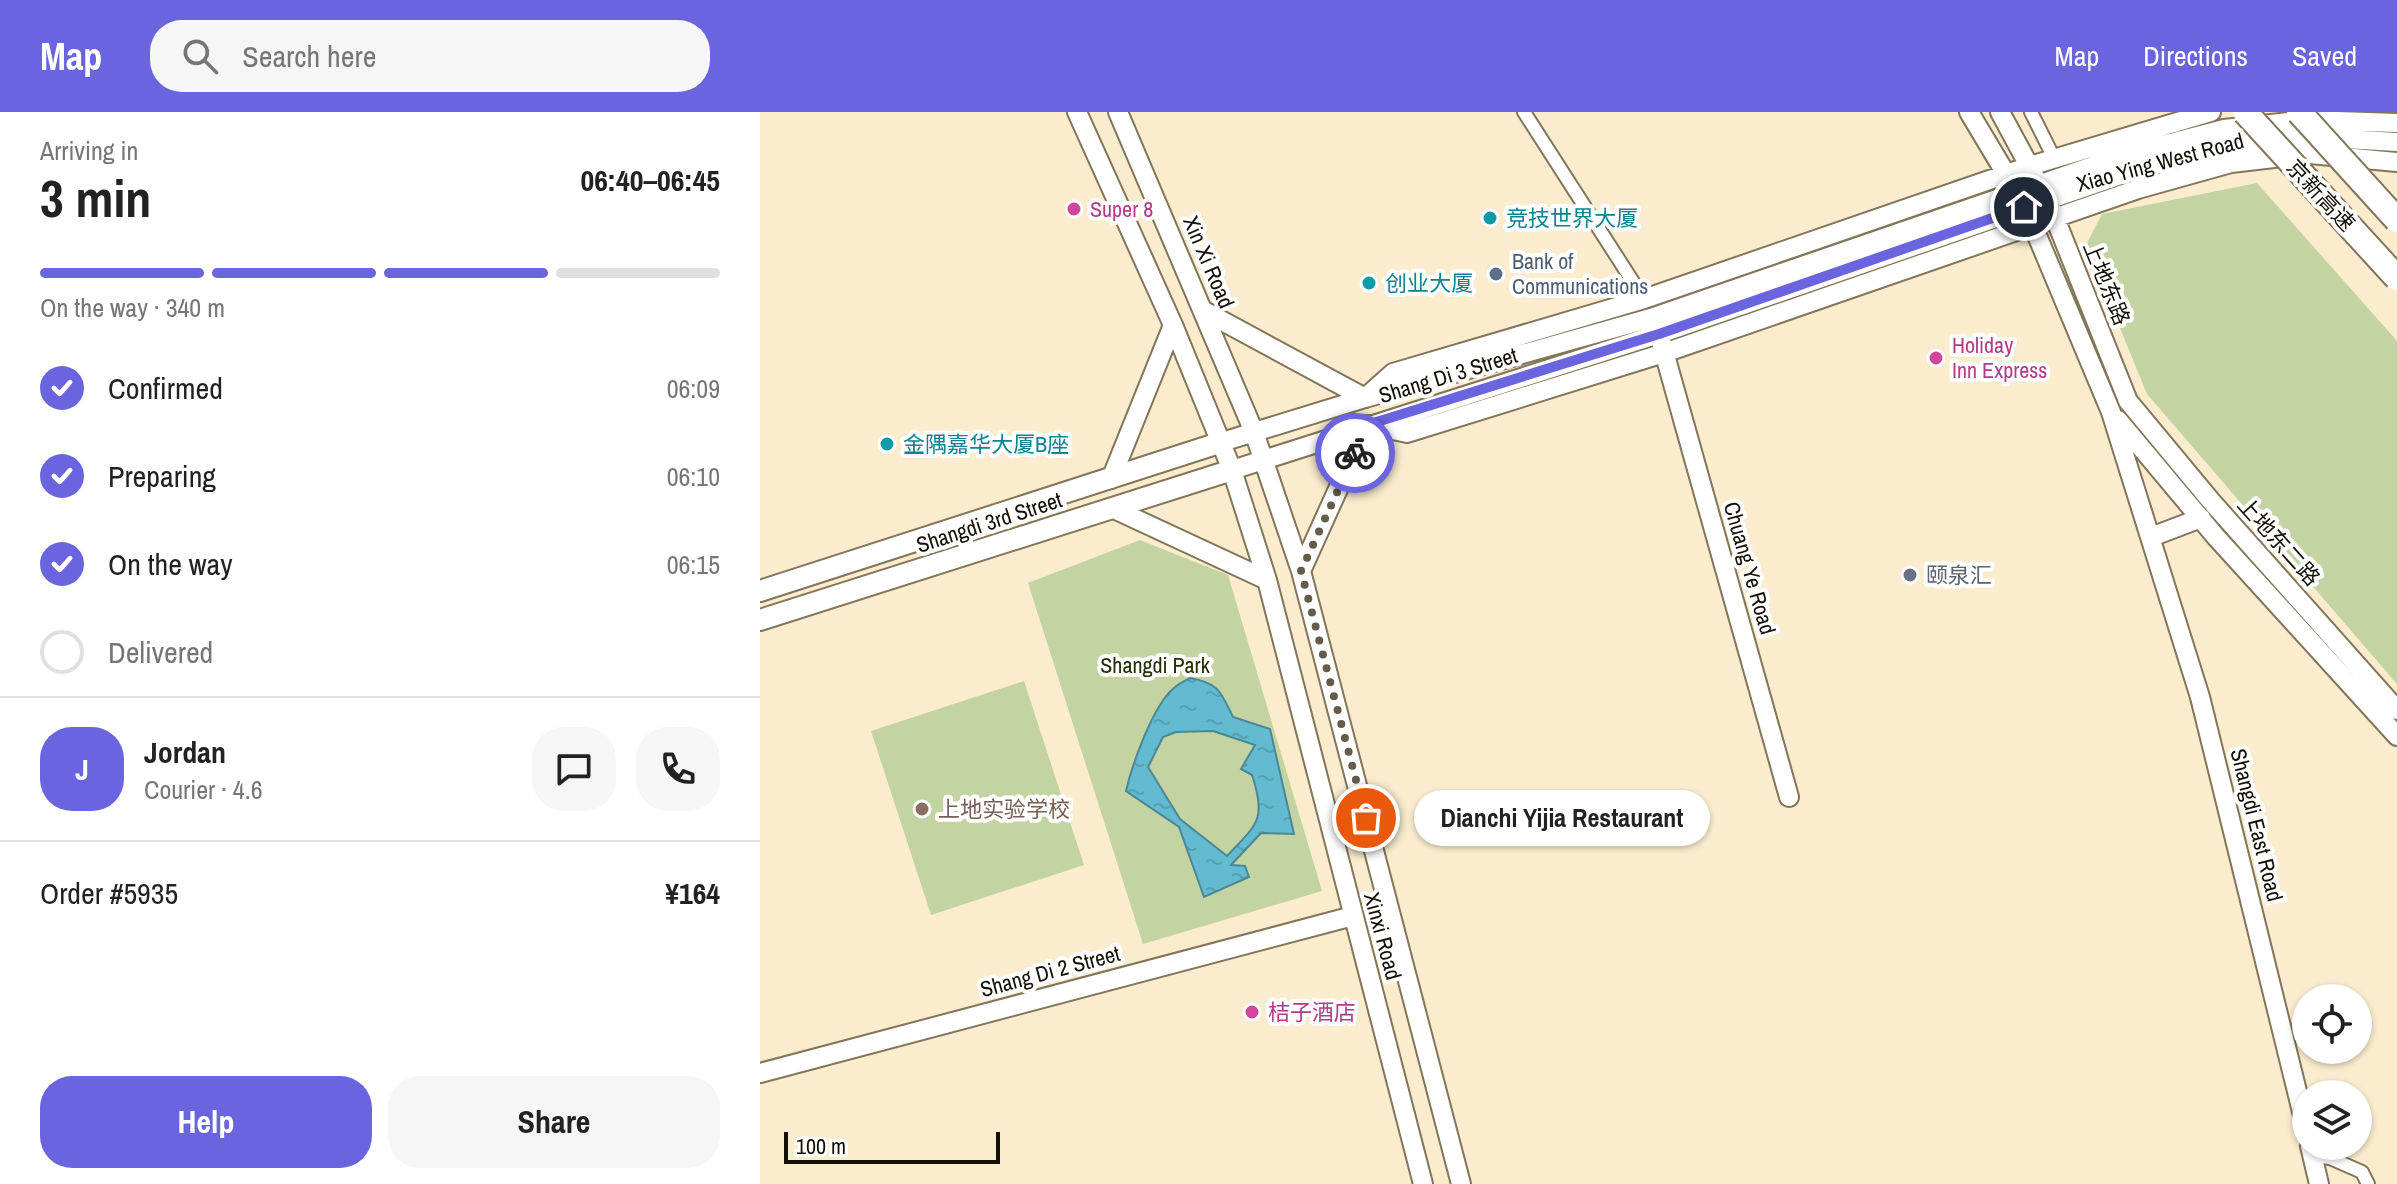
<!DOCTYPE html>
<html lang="en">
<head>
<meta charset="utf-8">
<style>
  body { margin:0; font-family:"Archivo Narrow","Noto Sans SC",sans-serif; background:#f6f6f6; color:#222; height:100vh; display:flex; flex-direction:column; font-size:30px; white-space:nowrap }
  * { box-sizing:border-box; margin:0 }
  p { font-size:26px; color:#767676 }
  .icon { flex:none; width:44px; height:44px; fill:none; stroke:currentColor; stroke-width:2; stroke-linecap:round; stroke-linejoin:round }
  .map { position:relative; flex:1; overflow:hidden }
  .details { display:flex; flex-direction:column; background:#fff; width:760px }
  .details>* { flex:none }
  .buttons { position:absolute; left:1532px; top:872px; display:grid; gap:16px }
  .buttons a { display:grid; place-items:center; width:80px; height:80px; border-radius:50%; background:#fff; box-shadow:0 2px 6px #0004; font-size:40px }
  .scale { position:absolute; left:24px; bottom:20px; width:216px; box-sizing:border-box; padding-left:8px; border:4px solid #130f05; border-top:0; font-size:22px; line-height:28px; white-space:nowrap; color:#130f05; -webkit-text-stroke:6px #fff; paint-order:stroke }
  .pin { position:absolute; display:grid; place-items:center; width:68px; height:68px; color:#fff; margin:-34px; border:4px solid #fff; border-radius:50%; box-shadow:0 2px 8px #0007 }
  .courier { position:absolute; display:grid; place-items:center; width:80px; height:80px; margin:-40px; border:6px solid #6a64de; border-radius:50%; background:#fff; color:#222; box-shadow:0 2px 10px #0007 }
  .bubble { position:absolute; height:56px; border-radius:28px; background:#fff; box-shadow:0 2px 6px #0004; font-size:26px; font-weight:700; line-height:56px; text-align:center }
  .headline em { font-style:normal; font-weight:700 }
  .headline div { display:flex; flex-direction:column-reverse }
  .headline { display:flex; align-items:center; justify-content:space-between; height:136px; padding:0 40px }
  h1 { font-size:52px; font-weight:700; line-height:60px }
  .bar { display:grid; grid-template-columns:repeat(4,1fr); gap:12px 8px; align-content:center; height:96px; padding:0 40px }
  .bar i { height:10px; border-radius:6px; background:#e0e0e0 }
  .bar .selected { background:#6a64de }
  .bar p { grid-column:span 4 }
  .line { display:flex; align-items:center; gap:20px; padding:0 40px; border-top:2px solid #e0e0e0 }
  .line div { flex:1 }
  .round { display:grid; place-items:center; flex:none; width:84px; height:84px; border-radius:32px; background:#f6f6f6 }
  ol { padding:0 40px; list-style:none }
  li { display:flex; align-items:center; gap:24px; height:88px }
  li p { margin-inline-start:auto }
  li .icon { padding:8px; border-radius:50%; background:#6a64de; color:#fff; stroke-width:4 }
  li:last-child { color:#767676 }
  li i { width:44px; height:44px; border:4px solid #e0e0e0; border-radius:50% }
  .cta { display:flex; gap:16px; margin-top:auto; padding:16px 40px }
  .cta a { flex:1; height:92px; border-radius:32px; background:#6a64de; color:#fff; font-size:32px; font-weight:700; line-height:92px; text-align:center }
  .cta a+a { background:#f6f6f6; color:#222 }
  header { display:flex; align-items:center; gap:48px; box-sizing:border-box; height:112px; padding:0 40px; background:#6a64de; color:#fff }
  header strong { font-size:38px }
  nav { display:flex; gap:44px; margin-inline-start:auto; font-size:28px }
  .search { width:560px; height:72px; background:#f6f6f6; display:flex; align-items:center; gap:20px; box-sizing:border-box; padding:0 28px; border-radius:32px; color:#767676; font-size:30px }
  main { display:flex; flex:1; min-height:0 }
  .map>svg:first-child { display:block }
</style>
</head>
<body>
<header>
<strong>Map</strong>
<div class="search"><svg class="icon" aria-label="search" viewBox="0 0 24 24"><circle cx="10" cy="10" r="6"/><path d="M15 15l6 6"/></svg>Search here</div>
<nav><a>Map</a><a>Directions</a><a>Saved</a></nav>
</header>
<main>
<section class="details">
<div class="headline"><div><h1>3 min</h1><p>Arriving in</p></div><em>06:40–06:45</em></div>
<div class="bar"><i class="selected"></i><i class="selected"></i><i class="selected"></i><i></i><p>On the way · 340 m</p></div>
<ol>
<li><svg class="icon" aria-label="check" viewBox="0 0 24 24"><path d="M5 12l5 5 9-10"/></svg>Confirmed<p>06:09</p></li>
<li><svg class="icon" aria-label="check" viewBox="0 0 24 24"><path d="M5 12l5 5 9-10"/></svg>Preparing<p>06:10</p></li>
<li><svg class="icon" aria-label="check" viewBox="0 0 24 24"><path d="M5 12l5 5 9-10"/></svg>On the way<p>06:15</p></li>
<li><i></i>Delivered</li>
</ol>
<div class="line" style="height:144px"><b class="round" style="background:#6a64de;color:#fff">J</b><div><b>Jordan</b><p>Courier · 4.6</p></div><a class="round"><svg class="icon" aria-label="chat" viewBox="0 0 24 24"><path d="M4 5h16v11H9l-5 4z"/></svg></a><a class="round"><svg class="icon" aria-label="phone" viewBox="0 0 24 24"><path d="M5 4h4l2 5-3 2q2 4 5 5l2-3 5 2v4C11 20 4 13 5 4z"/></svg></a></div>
<div class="line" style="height:104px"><div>Order #5935</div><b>¥164</b></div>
<div class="cta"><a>Help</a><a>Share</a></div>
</section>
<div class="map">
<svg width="1637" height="1072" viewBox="0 0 1637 1072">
  <defs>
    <pattern id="water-ripples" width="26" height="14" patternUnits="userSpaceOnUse" patternTransform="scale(2)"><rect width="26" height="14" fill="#63bbd1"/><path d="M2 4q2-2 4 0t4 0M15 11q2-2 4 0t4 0" fill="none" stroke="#55a0b2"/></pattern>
  </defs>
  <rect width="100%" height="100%" fill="#faeccd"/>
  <path fill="#c3d3a1" d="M 1497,71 L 1637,229 L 1637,572 L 1387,282 L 1326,133 L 1342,102 Z
    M 380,428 L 468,463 L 562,779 L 383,832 L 268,471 Z
    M 264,569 L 324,753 L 171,803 L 111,619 Z"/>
  <path fill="url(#water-ripples)" stroke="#4b8794" stroke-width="2" fill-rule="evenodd" d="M 430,566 C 459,571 461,580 473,605 L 510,617 L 534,722 L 501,721 L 471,753 L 485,754 L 489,765 L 444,785 L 419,715 L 366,679 C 372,653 393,593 414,576 C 418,572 425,569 430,566 ZM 453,619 L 495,633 L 481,657 L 492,663 C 507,708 497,712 467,744 L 420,707 L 388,655 L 403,625 L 416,620 Z"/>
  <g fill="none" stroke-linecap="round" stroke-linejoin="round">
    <defs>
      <path id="street" d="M 764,0 L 884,187
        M 1271,0 L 1294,46
        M 1552,1044 L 1570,1046 L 1602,1060 L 1608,1072"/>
      <path id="secondary" d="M 317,0 L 413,213 L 472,358 L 507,468 L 663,1072
        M 358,0 L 494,320 L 541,459 L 701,1072
        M 1209,0 L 1252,72
        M 1240,0 L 1274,63
        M 1291,96 L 1368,289 L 1451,389 L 1637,598
        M 1268,102 L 1351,300 L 1440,585 L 1546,1016
        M 444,199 L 605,286 L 633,261 L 884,187 L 1270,54 L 1451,0
        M 901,229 L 1029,685
        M 1358,308 L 1456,425 L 1637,624
        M 610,313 L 647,321 L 904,241 L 1378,77 L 1471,51 L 1550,42 L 1637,50
        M 462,330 L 605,286 L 891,206 L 1365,43 L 1464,17 L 1548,8 L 1637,11
        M 472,358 L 899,222 L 1375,58 L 1468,33 L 1549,25 L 1637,30
        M 351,367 L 413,213
        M 352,396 L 507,468
        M 1391,425 L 1441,406
        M 541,459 L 607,313
        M 0,961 L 593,804
        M 1550,1034 L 1559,1072"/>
      <path id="primary" d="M 0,479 L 462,330
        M 0,508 L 472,358"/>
    </defs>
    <use href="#street" stroke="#82755a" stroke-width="16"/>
    <use href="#secondary" stroke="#82755a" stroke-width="22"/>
    <use href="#primary" stroke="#82755a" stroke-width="24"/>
    <use href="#street" stroke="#fff" stroke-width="12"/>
    <use href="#secondary" stroke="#fff" stroke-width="18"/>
    <use href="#primary" stroke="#fff" stroke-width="20"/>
    <defs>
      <path id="highway-bridge" d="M 1485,0 L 1637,166
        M 1539,0 L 1637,108"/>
    </defs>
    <use href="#highway-bridge" stroke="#82755a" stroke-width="28" stroke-linecap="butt"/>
    <use href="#highway-bridge" stroke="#fff" stroke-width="24"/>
  </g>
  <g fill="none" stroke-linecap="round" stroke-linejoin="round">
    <path stroke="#645c4b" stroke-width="8" stroke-dasharray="0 14.4" d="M 595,341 L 541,459 L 606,706"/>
    <path stroke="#6a64de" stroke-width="10" d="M 595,341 L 607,313 L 899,222 L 1264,95"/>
  </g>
  <g fill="#d1479c" stroke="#fff" stroke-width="3">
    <circle cx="314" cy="97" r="8"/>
    <circle cx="1176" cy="246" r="8"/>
    <circle cx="492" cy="900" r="8"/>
  </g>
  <g fill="#0f9aa8" stroke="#fff" stroke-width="3">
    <circle cx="730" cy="106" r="8"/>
    <circle cx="609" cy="171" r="8"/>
    <circle cx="127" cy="332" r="8"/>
  </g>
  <circle fill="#5c6f8a" stroke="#fff" stroke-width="3" cx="736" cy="162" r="8"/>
  <circle fill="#6b7280" stroke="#fff" stroke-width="3" cx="1150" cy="463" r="8"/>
  <circle fill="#8d6e63" stroke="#fff" stroke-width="3" cx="162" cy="697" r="8"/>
  <g text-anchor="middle" stroke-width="8" stroke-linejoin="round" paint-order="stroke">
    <g font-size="22" fill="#130f05" stroke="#fff">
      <text transform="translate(1400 50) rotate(-15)" y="8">Xiao Ying West Road</text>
      <text transform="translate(1561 83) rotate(47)" y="8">京新高速</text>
      <text transform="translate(449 150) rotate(67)" y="8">Xin Xi Road</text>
      <text transform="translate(1347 171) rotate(68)" y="8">上地东路</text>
      <text transform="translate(688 263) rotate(-17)" y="8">Shang Di 3 Street</text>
      <text transform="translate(229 410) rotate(-18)" y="8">Shangdi 3rd Street</text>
      <text transform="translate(1519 429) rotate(48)" y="8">上地东二路</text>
      <text transform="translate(990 456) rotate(74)" y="8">Chuang Ye Road</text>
      <text transform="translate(1497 713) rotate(76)" y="8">Shangdi East Road</text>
      <text transform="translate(623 824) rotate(75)" y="8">Xinxi Road</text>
      <text transform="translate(290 859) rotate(-15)" y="8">Shang Di 2 Street</text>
    </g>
    <g font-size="22" fill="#b23c85" stroke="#fff" text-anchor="start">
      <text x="330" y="105">Super 8</text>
      <text x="1192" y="241">Holiday<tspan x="1192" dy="25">Inn Express</tspan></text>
      <text x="508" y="908">桔子酒店</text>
    </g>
    <g font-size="22" fill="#0d838f" stroke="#fff" text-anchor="start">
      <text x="746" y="114">竞技世界大厦</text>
      <text x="625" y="179">创业大厦</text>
      <text x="143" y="340">金隅嘉华大厦B座</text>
    </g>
    <g font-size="22" fill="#4e5e75" stroke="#fff" text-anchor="start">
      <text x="752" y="157">Bank of<tspan x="752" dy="25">Communications</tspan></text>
    </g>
    <g font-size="22" fill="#5b616d" stroke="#fff" text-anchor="start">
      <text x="1166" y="471">颐泉汇</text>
    </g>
    <g font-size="22" fill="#232e00" stroke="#fff">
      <text x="395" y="561">Shangdi Park</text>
    </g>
    <g font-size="22" fill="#785e54" stroke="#fff" text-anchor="start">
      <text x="178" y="705">上地实验学校</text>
    </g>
  </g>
</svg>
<div class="buttons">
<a><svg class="icon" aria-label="locate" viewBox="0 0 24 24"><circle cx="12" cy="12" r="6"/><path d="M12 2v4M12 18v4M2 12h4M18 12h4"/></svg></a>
<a><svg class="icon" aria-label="layers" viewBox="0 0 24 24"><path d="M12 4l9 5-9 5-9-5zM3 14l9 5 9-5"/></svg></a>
</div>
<div class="scale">100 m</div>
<div class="pin" style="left:606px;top:706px;background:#ea580c"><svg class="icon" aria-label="bag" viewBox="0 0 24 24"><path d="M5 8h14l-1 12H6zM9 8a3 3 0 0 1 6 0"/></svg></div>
<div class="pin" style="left:1264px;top:95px;background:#1f2937"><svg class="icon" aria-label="home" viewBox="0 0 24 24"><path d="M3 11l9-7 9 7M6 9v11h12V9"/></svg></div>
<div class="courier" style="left:595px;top:341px"><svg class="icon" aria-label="bike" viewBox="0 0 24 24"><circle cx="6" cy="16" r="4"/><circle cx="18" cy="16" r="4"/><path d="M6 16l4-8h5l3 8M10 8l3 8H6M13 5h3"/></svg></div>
<div class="bubble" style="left:654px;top:678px;width:296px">Dianchi Yijia Restaurant</div>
</div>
</main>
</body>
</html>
